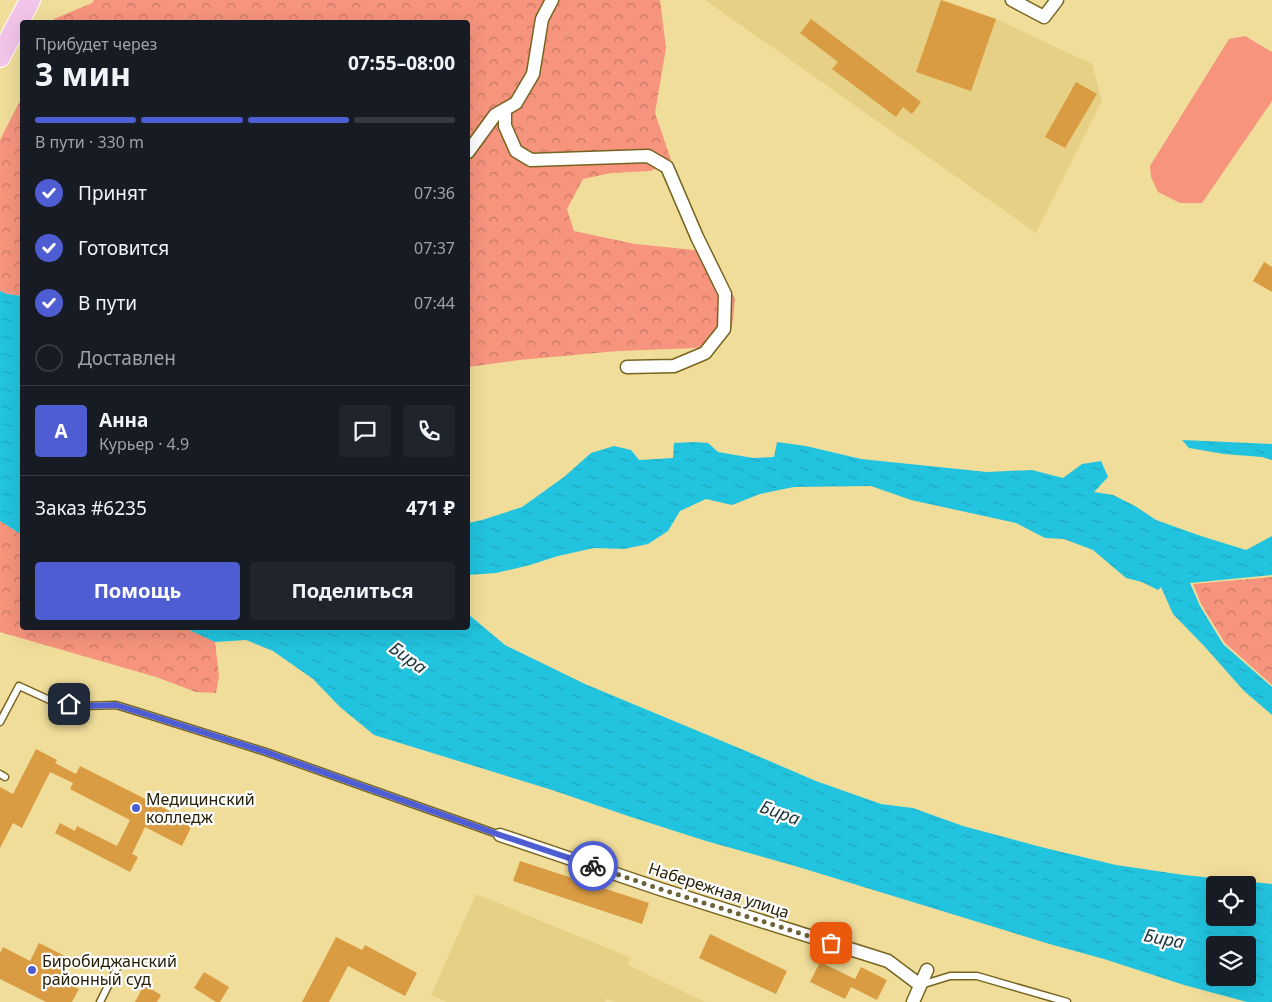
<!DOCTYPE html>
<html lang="ru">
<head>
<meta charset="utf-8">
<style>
  body { margin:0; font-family:"Noto Sans",sans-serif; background:#20242c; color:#f1f3f6; height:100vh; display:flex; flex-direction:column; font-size:19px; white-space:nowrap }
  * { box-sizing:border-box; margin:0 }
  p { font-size:16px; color:#9ea1a6 }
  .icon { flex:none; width:28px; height:28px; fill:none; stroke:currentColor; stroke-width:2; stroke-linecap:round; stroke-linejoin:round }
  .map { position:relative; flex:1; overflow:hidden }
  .details { position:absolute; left:20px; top:20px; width:450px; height:610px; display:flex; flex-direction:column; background:#171b24; border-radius:5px; box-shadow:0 5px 20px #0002 }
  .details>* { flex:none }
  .controls { position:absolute; left:1206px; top:876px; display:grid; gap:10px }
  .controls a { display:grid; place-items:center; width:50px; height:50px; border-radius:5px; background:#171b24; box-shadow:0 5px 20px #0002; font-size:25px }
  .pin { position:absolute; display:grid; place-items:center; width:42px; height:42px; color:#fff; margin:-21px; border-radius:10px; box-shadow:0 2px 8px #0006 }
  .courier { position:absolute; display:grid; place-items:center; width:50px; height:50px; margin:-25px; border:4px solid #4f5dd3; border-radius:50%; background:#fff; color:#222; box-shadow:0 1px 6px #0007 }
  .overview em { font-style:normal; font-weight:700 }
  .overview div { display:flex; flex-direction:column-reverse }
  .overview { display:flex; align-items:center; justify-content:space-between; height:85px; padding:0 15px }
  h1 { font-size:32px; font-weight:700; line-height:38px }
  .bar { display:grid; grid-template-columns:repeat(4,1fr); gap:8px 5px; align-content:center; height:60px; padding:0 15px }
  .bar i { height:6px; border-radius:4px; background:#363941 }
  .bar .selected { background:#4f5dd3 }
  .bar p { grid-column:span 4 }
  .line { display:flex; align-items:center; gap:12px; padding:0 15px; border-top:1px solid #363941 }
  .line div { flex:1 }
  .round { display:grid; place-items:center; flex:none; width:52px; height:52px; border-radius:5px; background:#20242c }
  ol { padding:0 15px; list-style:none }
  li { display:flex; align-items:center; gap:15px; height:55px }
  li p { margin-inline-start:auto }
  li .icon { padding:5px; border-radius:50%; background:#4f5dd3; color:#fff; stroke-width:4 }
  li:last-child { color:#9ea1a6 }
  li i { width:28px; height:28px; border:2px solid #363941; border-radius:50% }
  .primary-button { display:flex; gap:10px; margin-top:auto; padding:10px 15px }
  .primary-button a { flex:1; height:58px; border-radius:5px; background:#4f5dd3; color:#fff; font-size:20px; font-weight:700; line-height:58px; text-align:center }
  .primary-button a+a { background:#20242c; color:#f1f3f6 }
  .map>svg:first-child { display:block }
</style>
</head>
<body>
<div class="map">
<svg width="1272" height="1002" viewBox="0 0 1272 1002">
  <defs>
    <pattern id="forest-crowns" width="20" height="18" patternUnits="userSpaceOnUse" patternTransform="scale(1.25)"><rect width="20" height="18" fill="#f6947d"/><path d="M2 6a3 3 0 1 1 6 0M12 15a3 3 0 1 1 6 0" fill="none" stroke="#c77864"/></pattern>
    <pattern id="water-ripples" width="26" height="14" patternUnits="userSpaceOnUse" patternTransform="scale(1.25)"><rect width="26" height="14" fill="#22c3df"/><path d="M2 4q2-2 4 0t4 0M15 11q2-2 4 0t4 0" fill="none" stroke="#1fa7be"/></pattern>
  </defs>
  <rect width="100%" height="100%" fill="#f0dd9a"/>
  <path fill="#e6d085" d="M 705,0 L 942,0 L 996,19 L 1092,64 L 1102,101 L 1036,233 Z
    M 476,894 L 631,958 L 628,965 L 705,1002 L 615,1002 L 607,998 L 605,1002 L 447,1002 L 431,995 Z"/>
  <path fill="#f6947d" d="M 1245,36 L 1272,52 L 1272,101 L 1202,203 L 1180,203 L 1158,192 L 1151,177 L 1150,166 L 1229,39 Z"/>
  <path fill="url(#forest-crowns)" d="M 94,0 L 660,0 L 666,48 L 655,113 L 671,160 L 651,171 L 611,173 L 583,179 L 567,209 L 574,231 L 635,244 L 694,250 L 719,269 L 735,299 L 732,327 L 722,343 L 697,348 L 618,351 L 519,360 L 468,367 L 468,22 L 53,22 L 54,19 L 92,3 Z
    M 22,97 L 22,296 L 7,294 L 0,291 L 0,140 Z
    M 0,521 L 22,535 L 22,628 L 185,628 L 215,642 L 219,676 L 216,693 L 196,692 L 156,677 L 0,632 Z
    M 1272,577 L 1272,685 L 1225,643 L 1201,604 L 1193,584 Z"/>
  <path fill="url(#water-ripples)" fill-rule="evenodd" d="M 0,291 L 7,294 L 22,296 L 22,535 L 0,521 Z
    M 1182,440 L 1272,444 L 1272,460 L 1262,457 L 1224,454 L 1189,448 Z
    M 695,442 L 708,443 L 718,452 L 753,458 L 774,457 L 777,442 L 806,446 L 861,459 L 987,472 L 1032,470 L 1063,478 L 1082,464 L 1101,461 L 1108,477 L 1094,492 L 1113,495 L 1135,506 L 1156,520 L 1201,536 L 1246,550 L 1272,536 L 1272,575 L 1190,583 L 1200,606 L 1223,644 L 1272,687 L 1272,715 L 1244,691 L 1205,647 L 1173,614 L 1161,587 L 1158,590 L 1142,582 L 1126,578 L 1093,550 L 1064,539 L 1045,538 L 1016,523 L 911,500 L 871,486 L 794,487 L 760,494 L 732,505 L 706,499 L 680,511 L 668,531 L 648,544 L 624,549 L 594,548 L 558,556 L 530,565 L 496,573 L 468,575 L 468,523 L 482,520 L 522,507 L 564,477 L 591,453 L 614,446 L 631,450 L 639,460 L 673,458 L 674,443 Z
    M 468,614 L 505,645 L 585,684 L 746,751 L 816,781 L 881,804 L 913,808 L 963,826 L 1041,847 L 1116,865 L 1184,875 L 1272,884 L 1272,1002 L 1247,1002 L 1184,985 L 1104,959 L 1053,945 L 795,866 L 706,841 L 631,817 L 552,790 L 374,735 L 340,707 L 313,679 L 273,651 L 246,640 L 215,642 L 185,628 L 468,628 ZM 1215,885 L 1248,885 L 1248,918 L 1215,918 ZM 1215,945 L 1248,945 L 1248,978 L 1215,978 Z"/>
  <path fill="#d99c43" d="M 941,0 L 996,19 L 971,91 L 916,72 Z
    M 811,19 L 921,102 L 912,114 L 903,107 L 896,117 L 832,69 L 838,62 L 800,33 Z
    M 1076,82 L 1097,94 L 1065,148 L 1045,137 Z
    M 1264,262 L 1272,267 L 1272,292 L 1253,281 Z
    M 36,749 L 57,760 L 55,763 L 76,774 L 80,766 L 193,823 L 182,846 L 145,827 L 132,854 L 138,857 L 130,872 L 55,833 L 60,823 L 75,831 L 77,826 L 117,846 L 130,820 L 70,789 L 73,783 L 50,772 L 22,828 L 13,823 L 0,848 L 0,787 L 13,794 Z
    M 520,861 L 649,903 L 642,924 L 513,881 Z
    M 710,934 L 787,971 L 776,994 L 699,958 Z
    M 336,937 L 362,950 L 365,945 L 417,973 L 405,996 L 348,966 L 329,1002 L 302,1002 Z
    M 39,943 L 69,958 L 59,979 L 79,989 L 72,1002 L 46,1002 L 0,979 L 0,953 L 3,947 L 30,961 Z
    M 820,962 L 855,979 L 861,967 L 887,980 L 877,1000 L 851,987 L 845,999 L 810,982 Z
    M 204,972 L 229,987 L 220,1002 L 216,1002 L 194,988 Z
    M 144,985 L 161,995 L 157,1002 L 135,1002 Z"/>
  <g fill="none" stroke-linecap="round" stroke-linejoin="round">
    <defs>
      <path id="service" d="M 0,722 L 19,686 L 54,702 L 83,706 L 116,705 L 142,713 L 266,752 L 500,835
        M 0,774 L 5,777
        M 921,985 L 950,976 L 977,976 L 1067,1002
        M 100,1002 L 117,968"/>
      <path id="minor" d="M 1012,0 L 1044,17 L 1057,0
        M 505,109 L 505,126 L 516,151 L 531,160 L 648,156 L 667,167 L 697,237 L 725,294 L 724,329 L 705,353 L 674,366 L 627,367
        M 468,152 L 495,115 L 516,103 L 533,74 L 542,19 L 552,0
        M 500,835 L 660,889 L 888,961 L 920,985
        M 913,1002 L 927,970"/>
      <path id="primary" d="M 0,57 L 30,0"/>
    </defs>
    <use href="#service" stroke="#766420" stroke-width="9"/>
    <use href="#minor" stroke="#766420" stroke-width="15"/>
    <use href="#primary" stroke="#fff" stroke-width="22"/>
    <use href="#service" stroke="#fff" stroke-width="6"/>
    <use href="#minor" stroke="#fff" stroke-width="12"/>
    <use href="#primary" stroke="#f1c4e8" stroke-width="20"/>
  </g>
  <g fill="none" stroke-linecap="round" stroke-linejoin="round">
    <path stroke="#6e6239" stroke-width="5" stroke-dasharray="0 9" d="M 593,866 L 660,889 L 831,943"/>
    <path stroke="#4f5dd3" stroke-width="6" d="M 69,704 L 83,706 L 116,705 L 142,713 L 266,752 L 500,835 L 593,866"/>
  </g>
  <g fill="#4f5dd3" stroke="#fefefe" stroke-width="2">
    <circle cx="136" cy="808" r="5"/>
    <circle cx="32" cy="970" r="5"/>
  </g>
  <g text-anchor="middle" stroke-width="4.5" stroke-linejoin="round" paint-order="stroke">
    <g font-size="16" fill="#282005" stroke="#fefefe" text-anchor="start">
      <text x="146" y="805">Медицинский<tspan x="146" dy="18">колледж</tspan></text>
      <text x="42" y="967">Биробиджанский<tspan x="42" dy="18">районный суд</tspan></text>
    </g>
    <g font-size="16" fill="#282005" stroke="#fefefe">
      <text transform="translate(719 890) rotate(18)" y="6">Набережная улица</text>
    </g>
    <g font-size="18" font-style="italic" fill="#1b3940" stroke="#fefefe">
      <text transform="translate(408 658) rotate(36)" y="6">Бира</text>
      <text transform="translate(780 813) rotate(20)" y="6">Бира</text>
      <text transform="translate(1164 939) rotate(11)" y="6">Бира</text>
    </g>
  </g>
</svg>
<div class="controls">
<a><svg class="icon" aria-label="locate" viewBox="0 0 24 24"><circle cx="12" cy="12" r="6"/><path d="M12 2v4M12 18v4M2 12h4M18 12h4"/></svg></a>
<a><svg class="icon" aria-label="layers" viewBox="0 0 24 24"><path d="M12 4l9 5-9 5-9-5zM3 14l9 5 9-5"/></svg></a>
</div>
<div class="pin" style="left:831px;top:943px;background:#ea580c"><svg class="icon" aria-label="bag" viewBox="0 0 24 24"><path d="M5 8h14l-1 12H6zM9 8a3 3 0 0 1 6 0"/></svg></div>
<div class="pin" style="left:69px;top:704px;background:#1f2937"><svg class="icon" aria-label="home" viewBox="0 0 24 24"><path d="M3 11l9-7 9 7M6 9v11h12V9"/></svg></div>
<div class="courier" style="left:593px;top:866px"><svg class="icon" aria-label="bike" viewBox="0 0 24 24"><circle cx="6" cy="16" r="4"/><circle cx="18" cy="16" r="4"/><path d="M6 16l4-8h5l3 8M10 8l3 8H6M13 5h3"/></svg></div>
<section class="details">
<div class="overview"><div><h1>3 мин</h1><p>Прибудет через</p></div><em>07:55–08:00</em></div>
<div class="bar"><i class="selected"></i><i class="selected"></i><i class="selected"></i><i></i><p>В пути · 330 m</p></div>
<ol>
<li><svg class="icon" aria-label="check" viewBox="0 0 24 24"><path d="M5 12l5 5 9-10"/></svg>Принят<p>07:36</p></li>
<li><svg class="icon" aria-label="check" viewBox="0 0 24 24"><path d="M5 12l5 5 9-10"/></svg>Готовится<p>07:37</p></li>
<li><svg class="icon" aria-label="check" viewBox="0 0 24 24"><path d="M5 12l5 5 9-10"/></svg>В пути<p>07:44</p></li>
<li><i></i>Доставлен</li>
</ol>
<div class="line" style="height:90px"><b class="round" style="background:#4f5dd3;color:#fff">А</b><div><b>Анна</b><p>Курьер · 4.9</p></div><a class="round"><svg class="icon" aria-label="chat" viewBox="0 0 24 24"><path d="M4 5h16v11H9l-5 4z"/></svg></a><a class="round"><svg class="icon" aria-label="phone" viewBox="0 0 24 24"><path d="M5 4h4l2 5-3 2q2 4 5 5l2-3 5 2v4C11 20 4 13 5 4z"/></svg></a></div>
<div class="line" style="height:65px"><div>Заказ #6235</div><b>471 ₽</b></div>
<div class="primary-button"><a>Помощь</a><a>Поделиться</a></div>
</section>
</div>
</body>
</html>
